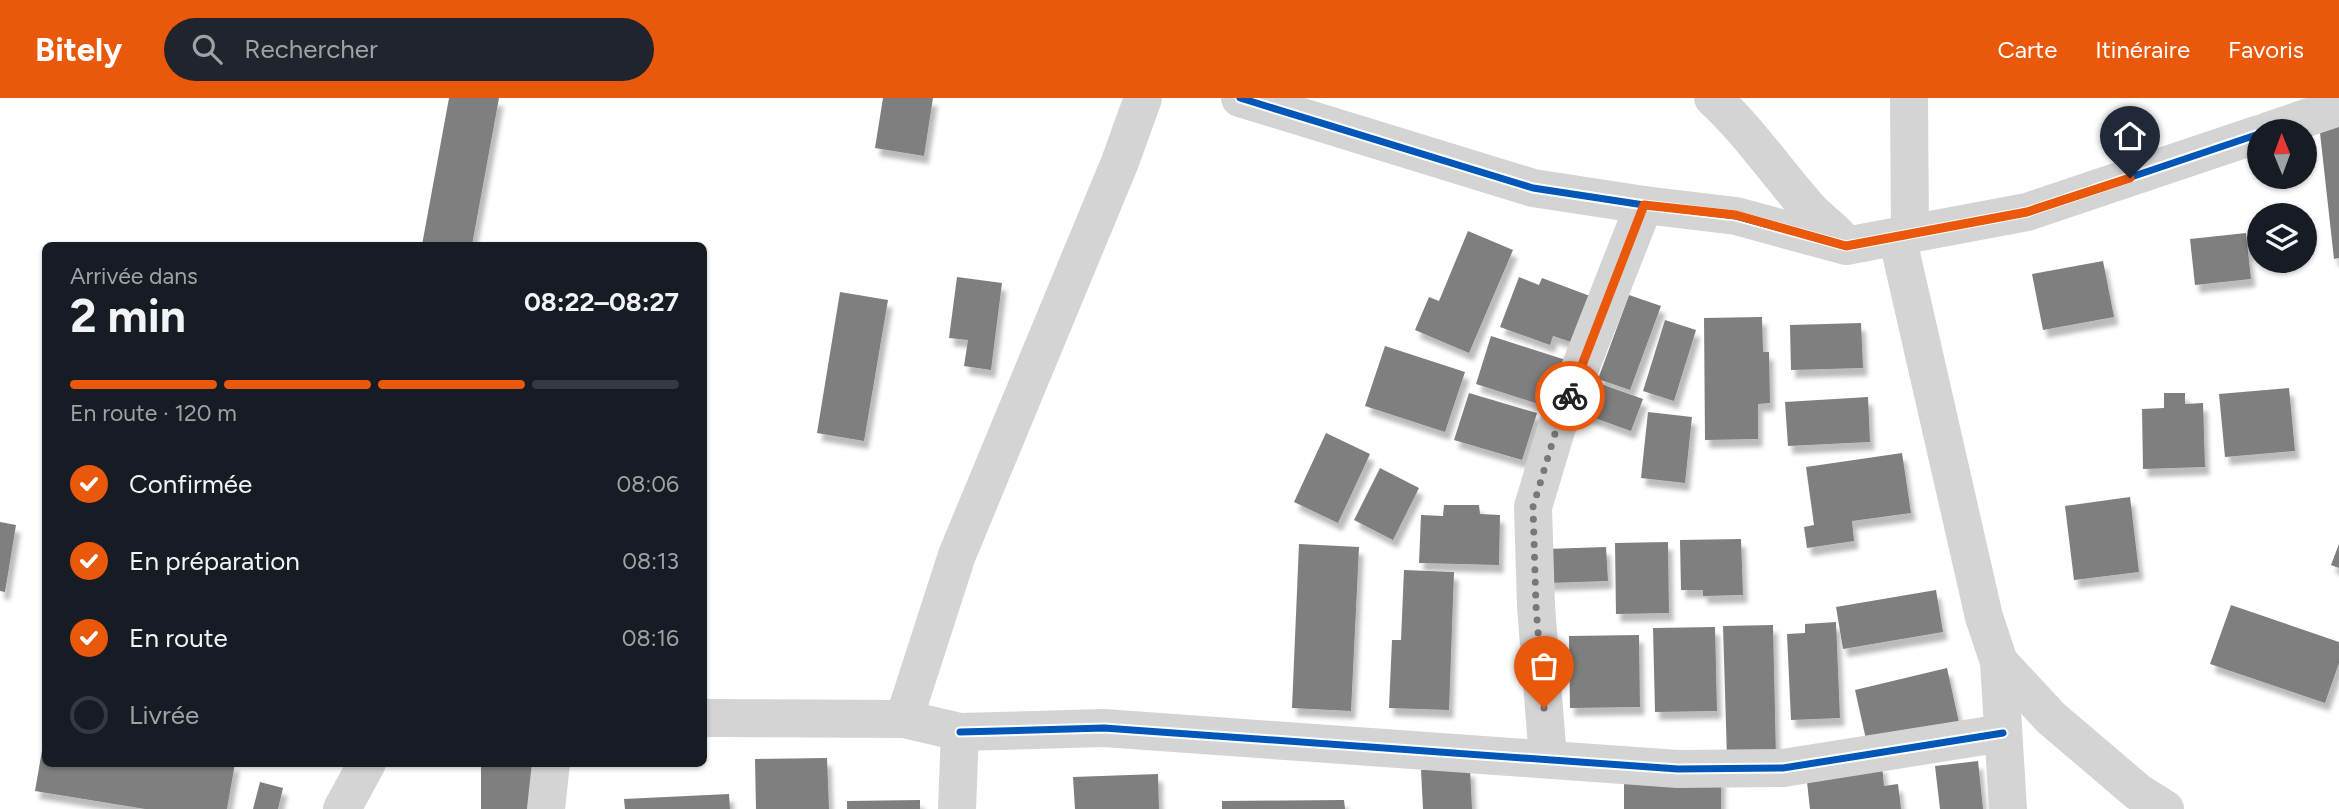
<!DOCTYPE html>
<html lang="fr">
<head>
<meta charset="utf-8">
<style>
  body { margin:0; font-family:Figtree,sans-serif; background:#20242c; color:#f1f3f6; height:100vh; display:flex; flex-direction:column; font-size:26px; white-space:nowrap }
  * { box-sizing:border-box; margin:0 }
  p { font-size:23px; color:#9ea1a6 }
  .icon { flex:none; width:38px; height:38px; fill:none; stroke:currentColor; stroke-width:2; stroke-linecap:round; stroke-linejoin:round }
  .map { position:relative; flex:1; overflow:hidden }
  .sheet { position:absolute; left:42px; top:144px; width:665px; height:525px; display:flex; flex-direction:column; background:#171b24; border-radius:10px; box-shadow:0 2px 5px #0004 }
  .sheet>* { flex:none }
  .needle { width:46px; rotate:359deg }
  .buttons { position:absolute; left:2247px; top:21px; display:grid; gap:14px }
  .buttons a { display:grid; place-items:center; width:70px; height:70px; border-radius:50%; background:#171b24; box-shadow:0 2px 5px #0004; font-size:35px }
  .pin { position:absolute; display:grid; place-items:center; width:60px; height:60px; color:#fff; margin:-72px -30px; border-radius:50% 50% 50% 0; rotate:-45deg; box-shadow:0 0 7px #0007 }
  .pin .icon { rotate:45deg }
  .courier { position:absolute; display:grid; place-items:center; width:70px; height:70px; margin:-35px; border:5px solid #ea580c; border-radius:50%; background:#fff; color:#222; box-shadow:0 2px 9px #0007 }
  .summary em { font-style:normal; font-weight:700 }
  .summary div { display:flex; flex-direction:column-reverse }
  .summary { display:flex; align-items:center; justify-content:space-between; height:119px; padding:0 28px }
  h1 { font-size:46px; font-weight:700; line-height:52px }
  .bar { display:grid; grid-template-columns:repeat(4,1fr); gap:10px 7px; align-content:center; height:84px; padding:0 28px }
  .bar i { height:9px; border-radius:5px; background:#363941 }
  .bar .selected { background:#ea580c }
  .bar p { grid-column:span 4 }
  ol { padding:0 28px; list-style:none }
  li { display:flex; align-items:center; gap:21px; height:77px }
  li p { margin-inline-start:auto }
  li .icon { padding:7px; border-radius:50%; background:#ea580c; color:#fff; stroke-width:4 }
  li:last-child { color:#9ea1a6 }
  li i { width:38px; height:38px; border:4px solid #363941; border-radius:50% }
  header { display:flex; align-items:center; gap:42px; box-sizing:border-box; height:98px; padding:0 35px; background:#ea580c; color:#fff }
  header strong { font-size:33px }
  nav { display:flex; gap:38px; margin-inline-start:auto; font-size:24px }
  .search { width:490px; height:63px; background:#20242c; display:flex; align-items:center; gap:18px; box-sizing:border-box; padding:0 24px; border-radius:38px; color:#9ea1a6; font-size:26px }
  .map>svg:first-child { display:block }
</style>
</head>
<body>
<header>
<strong>Bitely</strong>
<div class="search"><svg class="icon" aria-label="search" viewBox="0 0 24 24"><circle cx="10" cy="10" r="6"/><path d="M15 15l6 6"/></svg>Rechercher</div>
<nav><a>Carte</a><a>Itinéraire</a><a>Favoris</a></nav>
</header>
<div class="map">
<svg width="2339" height="711" viewBox="0 0 2339 711">
  <defs>
    <filter id="shadow"><feDropShadow dx="4.5" dy="8" stdDeviation="2" flood-color="#0004"/></filter>
  </defs>
  <rect width="100%" height="100%" fill="#fff"/>
  <path fill="#7f7f7f" filter="url(#shadow)" d="M 449,0 L 499,0 L 472,147 L 422,147 Z
    M 883,0 L 933,0 L 924,58 L 875,50 Z
    M 2339,23 L 2339,160 L 2334,161 L 2319,26 Z
    M 1468,133 L 1513,152 L 1469,255 L 1415,232 L 1429,199 L 1439,203 Z
    M 2246,135 L 2251,181 L 2195,187 L 2190,141 Z
    M 2103,163 L 2114,219 L 2043,232 L 2032,176 Z
    M 957,179 L 1002,185 L 991,272 L 964,268 L 968,242 L 949,240 Z
    M 1519,179 L 1539,187 L 1542,180 L 1598,201 L 1580,247 L 1553,238 L 1550,247 L 1500,229 Z
    M 840,194 L 888,202 L 864,343 L 817,335 Z
    M 1629,197 L 1661,208 L 1630,292 L 1598,281 Z
    M 1762,219 L 1763,254 L 1769,254 L 1770,305 L 1758,306 L 1758,341 L 1705,342 L 1704,220 Z
    M 1665,222 L 1696,232 L 1674,303 L 1643,293 Z
    M 1861,225 L 1863,270 L 1791,272 L 1790,227 Z
    M 1491,238 L 1569,263 L 1554,311 L 1476,286 Z
    M 1385,248 L 1465,274 L 1445,334 L 1365,308 Z
    M 1587,281 L 1643,301 L 1631,333 L 1575,313 Z
    M 2289,290 L 2295,353 L 2225,359 L 2219,296 Z
    M 1469,295 L 1537,315 L 1522,362 L 1454,342 Z
    M 2164,295 L 2185,295 L 2185,306 L 2203,305 L 2205,369 L 2143,371 L 2142,311 L 2164,310 Z
    M 1868,299 L 1870,344 L 1788,348 L 1785,304 Z
    M 1648,314 L 1692,319 L 1685,385 L 1641,380 Z
    M 1326,335 L 1370,356 L 1338,425 L 1294,404 Z
    M 1902,355 L 1911,415 L 1852,423 L 1854,443 L 1807,450 L 1804,429 L 1814,427 L 1806,369 Z
    M 1380,370 L 1419,390 L 1393,442 L 1354,422 Z
    M 2130,399 L 2139,474 L 2074,482 L 2065,408 Z
    M 1444,407 L 1479,407 L 1480,416 L 1500,417 L 1499,467 L 1419,465 L 1421,417 L 1443,418 Z
    M 0,424 L 16,427 L 5,494 L 0,493 Z
    M 1741,441 L 1743,497 L 1703,498 L 1703,492 L 1681,492 L 1680,442 Z
    M 1668,444 L 1669,515 L 1616,516 L 1615,445 Z
    M 1299,446 L 1359,449 L 1351,613 L 1292,610 Z
    M 2339,446 L 2339,470 L 2331,467 Z
    M 1606,449 L 1608,483 L 1548,485 L 1546,451 Z
    M 1404,472 L 1454,474 L 1449,612 L 1389,610 L 1392,542 L 1401,542 Z
    M 1936,492 L 1943,534 L 1843,551 L 1836,509 Z
    M 2231,507 L 2339,544 L 2339,565 L 2325,605 L 2210,566 Z
    M 1836,524 L 1840,620 L 1791,622 L 1787,536 L 1805,535 L 1805,526 Z
    M 1773,527 L 1776,660 L 1727,660 L 1723,528 Z
    M 1715,529 L 1717,613 L 1655,614 L 1653,530 Z
    M 1639,537 L 1640,609 L 1570,610 L 1569,538 Z
    M 1947,570 L 1960,629 L 1868,650 L 1855,592 Z
    M 44,641 L 46,665 L 235,665 L 227,711 L 145,711 L 35,693 Z
    M 827,660 L 829,711 L 756,711 L 755,661 Z
    M 1978,663 L 1983,711 L 1940,711 L 1935,668 Z
    M 481,665 L 535,665 L 535,711 L 481,711 Z
    M 1882,667 L 1884,688 L 1898,686 L 1901,711 L 1810,711 L 1806,675 Z
    M 1470,671 L 1472,711 L 1423,711 L 1421,672 Z
    M 1158,676 L 1159,711 L 1075,711 L 1073,679 Z
    M 1721,678 L 1721,711 L 1624,711 L 1624,680 Z
    M 260,684 L 283,690 L 278,711 L 253,711 Z
    M 729,696 L 730,711 L 625,711 L 624,701 Z
    M 920,702 L 920,711 L 847,711 L 847,703 Z
    M 1344,702 L 1345,711 L 1222,711 L 1222,703 Z"/>
  <g fill="none" stroke-linecap="round" stroke-linejoin="round">
    <path stroke="#d4d4d4" stroke-width="38" d="M 1999,564 L 2051,620 L 2138,694 L 2165,711
      M 704,620 L 904,621 L 960,634 L 957,711
      M 904,621 L 957,457 L 1120,64 L 1143,0
      M 960,634 L 1104,630 L 1678,671 L 1783,670 L 2003,635
      M 1548,661 L 1536,508 L 1533,409 L 1557,329 L 1644,107
      M 342,711 L 367,665
      M 546,711 L 551,665"/>
    <path stroke="#d4d4d4" stroke-width="38" d="M 1240,0 L 1533,90 L 1644,107 L 1736,118 L 1846,148 L 2027,114 L 2259,36
      M 1713,0 C 1749,33 1777,75 1810,112 C 1822,125 1833,130 1845,146
      M 1909,0 L 1910,136
      M 2268,33 L 2339,9
      M 1897,138 L 1984,519 L 1999,564 L 2008,711"/>
    <defs>
      <path id="cycleway" d="M 1240,0 L 1533,90 L 1644,107 L 1736,118 L 1846,148 L 2027,114 L 2259,36
        M 960,634 L 1104,630 L 1678,671 L 1783,670 L 2003,635"/>
    </defs>
    <use href="#cycleway" stroke="#fff" stroke-width="11"/>
    <use href="#cycleway" stroke="#0057b8" stroke-width="7"/>
  </g>
  <g fill="none" stroke-linecap="round" stroke-linejoin="round">
    <path stroke="#787878" stroke-width="7" stroke-dasharray="0 12.6" d="M 1544,610 L 1536,508 L 1533,409 L 1557,329 L 1570,298"/>
    <path stroke="#ea580c" stroke-width="9" d="M 1570,298 L 1644,107 L 1736,117 L 1846,148 L 2027,114 L 2130,80"/>
  </g>
</svg>
<div class="buttons">
<a><svg class="needle" viewBox="-14 -14 28 28"><path d="M0-13l5 13h-10z" fill="#e53935"/><path d="M0 13l5-13h-10z" fill="#9ea1a6"/></svg></a>
<a><svg class="icon" aria-label="layers" viewBox="0 0 24 24"><path d="M12 4l9 5-9 5-9-5zM3 14l9 5 9-5"/></svg></a>
</div>
<div class="pin" style="left:1544px;top:610px;background:#ea580c"><svg class="icon" aria-label="bag" viewBox="0 0 24 24"><path d="M5 8h14l-1 12H6zM9 8a3 3 0 0 1 6 0"/></svg></div>
<div class="pin" style="left:2130px;top:80px;background:#1f2937"><svg class="icon" aria-label="home" viewBox="0 0 24 24"><path d="M3 11l9-7 9 7M6 9v11h12V9"/></svg></div>
<div class="courier" style="left:1570px;top:298px"><svg class="icon" aria-label="bike" viewBox="0 0 24 24"><circle cx="6" cy="16" r="4"/><circle cx="18" cy="16" r="4"/><path d="M6 16l4-8h5l3 8M10 8l3 8H6M13 5h3"/></svg></div>
<section class="sheet">
<div class="summary"><div><h1>2 min</h1><p>Arrivée dans</p></div><em>08:22–08:27</em></div>
<div class="bar"><i class="selected"></i><i class="selected"></i><i class="selected"></i><i></i><p>En route · 120 m</p></div>
<ol>
<li><svg class="icon" aria-label="check" viewBox="0 0 24 24"><path d="M5 12l5 5 9-10"/></svg>Confirmée<p>08:06</p></li>
<li><svg class="icon" aria-label="check" viewBox="0 0 24 24"><path d="M5 12l5 5 9-10"/></svg>En préparation<p>08:13</p></li>
<li><svg class="icon" aria-label="check" viewBox="0 0 24 24"><path d="M5 12l5 5 9-10"/></svg>En route<p>08:16</p></li>
<li><i></i>Livrée</li>
</ol>
</section>
</div>
</body>
</html>
